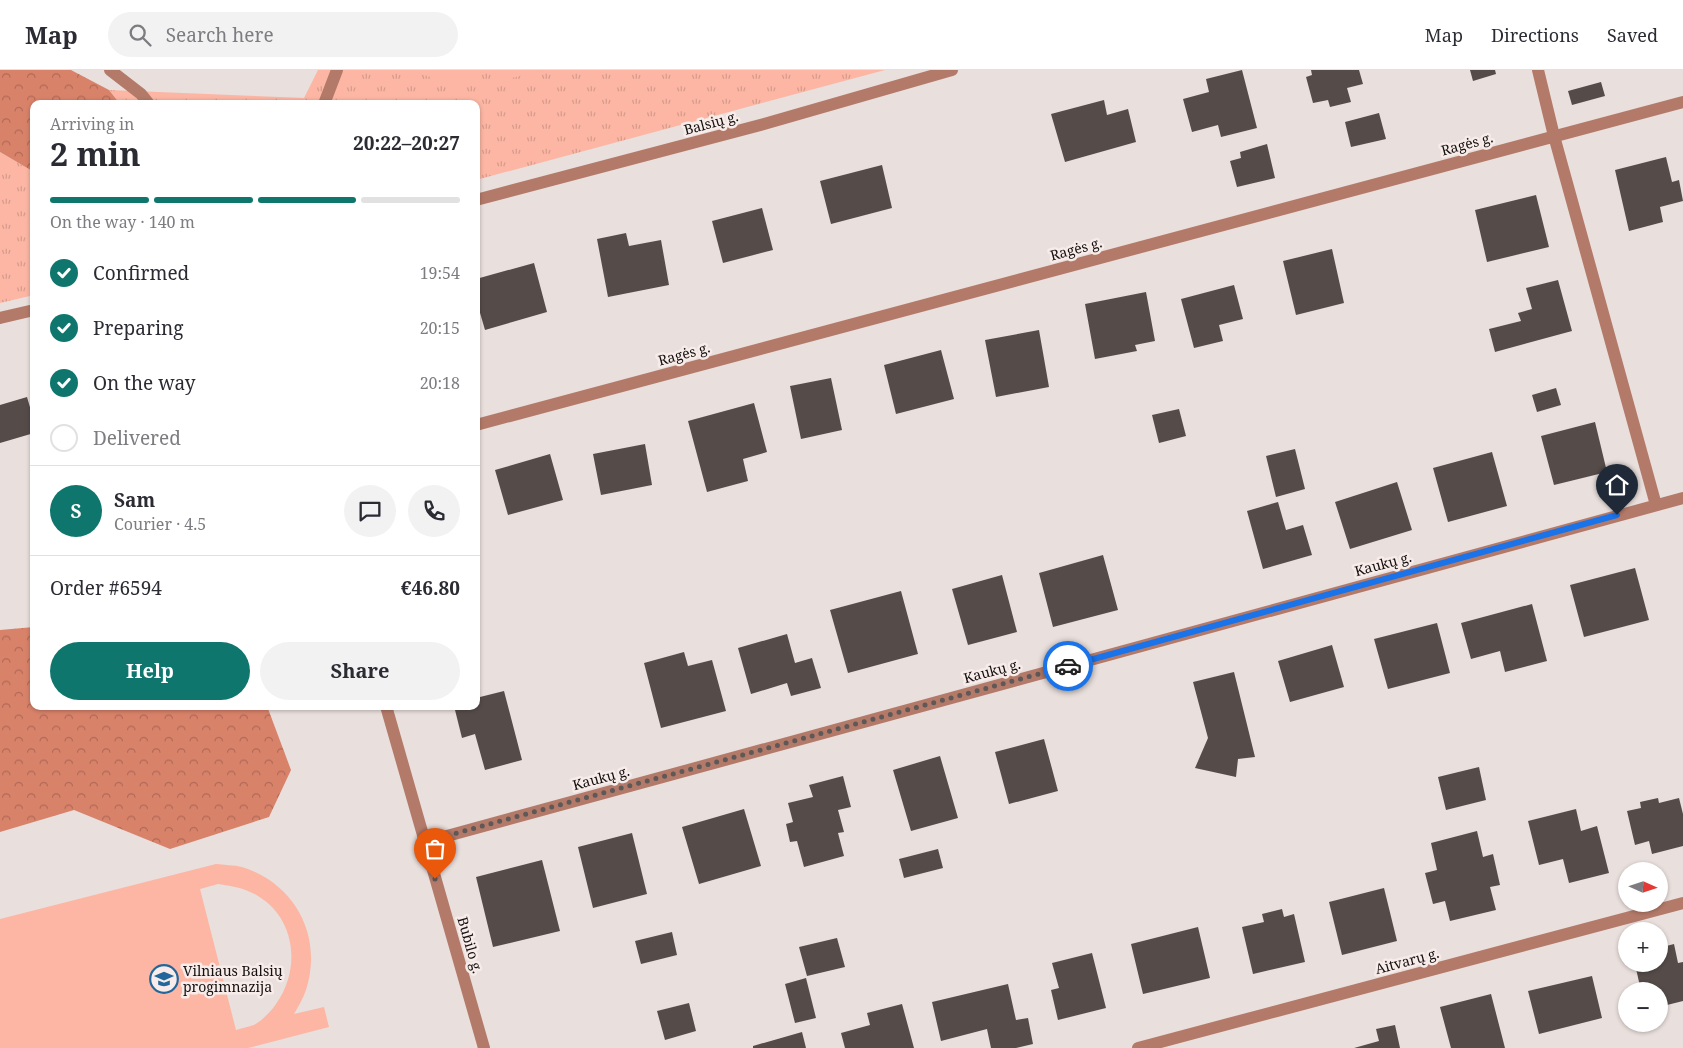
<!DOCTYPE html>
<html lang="en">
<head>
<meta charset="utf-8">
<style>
  body { margin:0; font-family:"Noto Serif",serif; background:#f2f2f3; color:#2b2b33; height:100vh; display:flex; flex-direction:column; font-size:19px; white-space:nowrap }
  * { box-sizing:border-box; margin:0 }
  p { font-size:16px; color:#7c7c81 }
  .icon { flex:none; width:28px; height:28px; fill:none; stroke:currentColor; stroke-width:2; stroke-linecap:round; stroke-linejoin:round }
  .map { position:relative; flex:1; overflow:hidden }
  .sheet { position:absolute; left:30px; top:30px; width:450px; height:610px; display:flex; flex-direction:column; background:#fff; border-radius:10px; box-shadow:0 1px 4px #0004 }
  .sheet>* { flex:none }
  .needle { width:32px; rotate:93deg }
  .controls { position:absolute; left:1618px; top:792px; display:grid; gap:10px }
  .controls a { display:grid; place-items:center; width:50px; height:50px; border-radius:50%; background:#fff; box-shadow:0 1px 4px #0004; font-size:25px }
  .pin { position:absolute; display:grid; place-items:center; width:42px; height:42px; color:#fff; margin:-51px -21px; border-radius:50% 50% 50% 0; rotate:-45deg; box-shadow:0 0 5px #0007 }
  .pin .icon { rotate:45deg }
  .courier { position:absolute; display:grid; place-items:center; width:50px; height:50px; margin:-25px; border:4px solid #1a73e8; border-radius:50%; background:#fff; color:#222; box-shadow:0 1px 6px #0007 }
  .overview em { font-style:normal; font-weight:700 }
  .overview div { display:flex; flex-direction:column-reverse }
  .overview { display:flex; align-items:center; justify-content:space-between; height:85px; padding:0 20px }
  h1 { font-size:32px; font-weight:700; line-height:38px }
  .bar { display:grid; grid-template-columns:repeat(4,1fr); gap:8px 5px; align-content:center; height:60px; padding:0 20px }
  .bar i { height:6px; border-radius:4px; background:#e1e1e2 }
  .bar .on { background:#0f766e }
  .bar p { grid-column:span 4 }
  .line { display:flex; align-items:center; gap:12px; padding:0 20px; border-top:1px solid #e1e1e2 }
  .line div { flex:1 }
  .round { display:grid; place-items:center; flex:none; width:52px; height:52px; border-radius:26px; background:#f2f2f3 }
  ol { padding:0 20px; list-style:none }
  li { display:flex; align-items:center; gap:15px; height:55px }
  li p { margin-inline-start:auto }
  li .icon { padding:5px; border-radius:50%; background:#0f766e; color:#fff; stroke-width:4 }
  li:last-child { color:#7c7c81 }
  li i { width:28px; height:28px; border:2px solid #e1e1e2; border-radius:50% }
  .button { display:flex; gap:10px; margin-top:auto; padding:10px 20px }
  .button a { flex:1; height:58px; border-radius:30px; background:#0f766e; color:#fff; font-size:20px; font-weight:700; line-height:58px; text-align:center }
  .button a+a { background:#f2f2f3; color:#2b2b33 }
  header { display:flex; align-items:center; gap:30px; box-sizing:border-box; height:70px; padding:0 25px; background:#fff; border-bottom:1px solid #e1e1e2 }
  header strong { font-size:24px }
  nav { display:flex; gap:28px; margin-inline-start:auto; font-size:18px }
  .search { width:350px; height:45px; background:#f2f2f3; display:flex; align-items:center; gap:12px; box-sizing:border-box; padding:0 18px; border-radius:28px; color:#7c7c81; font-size:19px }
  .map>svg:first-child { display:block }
</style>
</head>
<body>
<header>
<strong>Map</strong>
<div class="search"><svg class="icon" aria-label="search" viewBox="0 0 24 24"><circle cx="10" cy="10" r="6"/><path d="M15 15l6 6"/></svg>Search here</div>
<nav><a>Map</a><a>Directions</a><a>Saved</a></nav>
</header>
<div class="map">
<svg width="1683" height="978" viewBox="0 0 1683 978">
  <defs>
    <pattern id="grass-tufts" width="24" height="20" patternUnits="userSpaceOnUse" patternTransform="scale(1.25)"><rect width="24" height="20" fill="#fcb6a3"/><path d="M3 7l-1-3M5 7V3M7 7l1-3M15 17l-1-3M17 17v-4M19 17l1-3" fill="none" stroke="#d79b8b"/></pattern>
    <pattern id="forest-crowns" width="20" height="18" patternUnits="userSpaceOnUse" patternTransform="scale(1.25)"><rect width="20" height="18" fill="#d9826a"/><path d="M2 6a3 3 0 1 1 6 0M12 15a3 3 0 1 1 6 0" fill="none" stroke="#af6956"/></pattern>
  </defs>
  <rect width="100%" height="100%" fill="#e9dfdc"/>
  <path fill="url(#grass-tufts)" d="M 318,0 L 885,0 L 476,110 L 476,34 L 120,34 L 109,20 L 304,28 Z
    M 0,82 L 34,102 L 34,225 L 0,233 Z"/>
  <path fill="url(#forest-crowns)" d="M 0,0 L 71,0 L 109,20 L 120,34 L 34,34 L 34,102 L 0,82 Z
    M 34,557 L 34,636 L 267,636 L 291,700 L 269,747 L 170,779 L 74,740 L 0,762 L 0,560 Z"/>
  <path fill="#fcb6a3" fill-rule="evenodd" d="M 408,0 L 472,0 L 466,18 Z
    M 500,0 L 546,0 L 503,10 Z
    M 216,794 C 224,795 234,795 242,797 C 296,814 323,867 306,920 C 303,929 298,937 294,944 L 324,937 L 329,957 L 248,978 L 0,978 L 0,849 ZM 218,814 C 232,816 245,818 258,826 C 296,849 301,899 276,934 C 271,941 263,950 254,955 C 249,957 241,958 236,960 L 200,819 Z"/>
  <path fill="#554c4a" d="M 1242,0 L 1257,58 L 1221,67 L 1218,55 L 1192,62 L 1183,29 L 1209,22 L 1206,9 Z
    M 1311,0 L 1359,0 L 1363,14 L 1347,18 L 1351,32 L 1330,37 L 1328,30 L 1313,33 L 1306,7 L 1312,5 Z
    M 1470,0 L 1495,0 L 1496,4 L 1473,11 Z
    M 1601,12 L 1605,26 L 1572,35 L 1568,21 Z
    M 1104,30 L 1107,45 L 1128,39 L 1136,72 L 1065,92 L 1051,44 Z
    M 1379,43 L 1386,69 L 1351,77 L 1345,52 Z
    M 1267,74 L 1275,108 L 1237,117 L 1230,91 L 1241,88 L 1240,82 Z
    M 1666,87 L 1672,112 L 1679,110 L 1683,131 L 1660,137 L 1663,152 L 1629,161 L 1615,100 Z
    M 882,95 L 892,138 L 831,154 L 820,111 Z
    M 1536,125 L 1549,177 L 1487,192 L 1475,140 Z
    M 762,138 L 773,180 L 723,193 L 712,151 Z
    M 626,163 L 629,176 L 661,170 L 669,215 L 608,227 L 597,169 Z
    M 1332,179 L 1344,233 L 1296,245 L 1283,191 Z
    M 534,193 L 547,242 L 485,260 L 476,229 L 476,209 Z
    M 1558,210 L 1572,261 L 1495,282 L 1489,259 L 1521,251 L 1518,243 L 1532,239 L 1526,218 Z
    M 1234,215 L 1243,249 L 1219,255 L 1223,271 L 1194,278 L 1181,229 Z
    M 1146,222 L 1155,271 L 1135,275 L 1137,281 L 1095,289 L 1085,234 Z
    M 1039,260 L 1049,317 L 996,327 L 985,270 Z
    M 941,280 L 954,329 L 896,344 L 884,295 Z
    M 831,308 L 842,360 L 801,369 L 790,316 Z
    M 1556,318 L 1561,335 L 1537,342 L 1532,325 Z
    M 27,327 L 34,351 L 34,363 L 0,373 L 0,335 Z
    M 754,333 L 767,382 L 743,389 L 748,411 L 707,422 L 688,351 Z
    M 1179,339 L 1186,366 L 1159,373 L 1152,345 Z
    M 1595,352 L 1607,402 L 1554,415 L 1541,366 Z
    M 645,374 L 652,415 L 601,425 L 593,384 Z
    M 1295,379 L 1305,419 L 1276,427 L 1266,386 Z
    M 1492,382 L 1507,436 L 1448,452 L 1433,398 Z
    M 550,384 L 563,430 L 508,445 L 495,400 Z
    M 1397,412 L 1412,460 L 1350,479 L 1335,432 Z
    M 1278,432 L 1286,460 L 1303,455 L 1312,485 L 1263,499 L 1247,441 Z
    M 1103,485 L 1118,540 L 1053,557 L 1039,503 Z
    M 1635,498 L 1649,550 L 1584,567 L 1570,515 Z
    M 1002,505 L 1017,562 L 968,575 L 952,519 Z
    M 901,521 L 918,584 L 848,603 L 830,540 Z
    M 1532,534 L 1547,591 L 1505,602 L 1500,581 L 1471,589 L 1461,553 Z
    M 1437,553 L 1450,603 L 1388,619 L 1374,569 Z
    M 787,564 L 795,593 L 812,588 L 821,618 L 791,626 L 787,613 L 751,624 L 738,578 Z
    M 1332,575 L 1344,617 L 1290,632 L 1278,591 Z
    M 684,582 L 688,596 L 712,590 L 726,641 L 661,658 L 644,593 Z
    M 1234,602 L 1255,687 L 1238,689 L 1236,707 L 1195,698 L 1208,668 L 1193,612 Z
    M 504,621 L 522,690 L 485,700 L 475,664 L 462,668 L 454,636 L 476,636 L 476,628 Z
    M 1044,669 L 1058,721 L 1009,734 L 995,682 Z
    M 940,686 L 958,748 L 911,761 L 893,700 Z
    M 1479,697 L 1486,730 L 1446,740 L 1438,707 Z
    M 843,706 L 851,737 L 838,740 L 844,762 L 838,763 L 844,786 L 804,797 L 797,771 L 790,772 L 786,754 L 793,752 L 788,733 L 813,727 L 809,715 Z
    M 1658,728 L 1659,733 L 1679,728 L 1683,744 L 1683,776 L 1652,784 L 1649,771 L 1635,775 L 1627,741 L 1641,738 L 1640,732 Z
    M 744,739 L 761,796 L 699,814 L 682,757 Z
    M 1576,739 L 1581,761 L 1597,756 L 1609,803 L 1569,813 L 1563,789 L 1539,795 L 1528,751 Z
    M 1477,761 L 1483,787 L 1493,784 L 1500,815 L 1490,817 L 1496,840 L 1450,851 L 1445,831 L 1433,834 L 1425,803 L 1437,800 L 1431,773 Z
    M 632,763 L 647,824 L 593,838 L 578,777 Z
    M 938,779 L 943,798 L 904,808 L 899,789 Z
    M 542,790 L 560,861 L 493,877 L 476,807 Z
    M 1384,818 L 1397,871 L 1342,885 L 1329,832 Z
    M 1282,839 L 1284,847 L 1294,844 L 1305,892 L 1253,904 L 1242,857 L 1264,852 L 1262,844 Z
    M 1198,857 L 1210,908 L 1143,924 L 1131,874 Z
    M 672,862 L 677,885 L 641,894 L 635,871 Z
    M 837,868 L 845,897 L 807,906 L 799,877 Z
    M 1674,874 L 1678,893 L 1683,892 L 1683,931 L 1659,937 L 1659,921 L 1641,921 L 1635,894 L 1659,894 L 1659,878 Z
    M 1092,883 L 1106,938 L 1058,950 L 1051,920 L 1059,918 L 1052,893 Z
    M 1592,906 L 1602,948 L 1539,964 L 1528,921 Z
    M 806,908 L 816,948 L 795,953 L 785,914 Z
    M 1008,914 L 1016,950 L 1028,948 L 1033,974 L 1016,978 L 991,978 L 987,959 L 941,971 L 932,932 Z
    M 1491,924 L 1505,978 L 1451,978 L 1440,937 Z
    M 689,933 L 696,961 L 665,970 L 657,941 Z
    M 902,934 L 914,978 L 845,978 L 841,963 L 870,955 L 867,943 Z
    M 1395,955 L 1400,978 L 1354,978 L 1379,971 L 1376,959 Z
    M 802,962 L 806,978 L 753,978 L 753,976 Z"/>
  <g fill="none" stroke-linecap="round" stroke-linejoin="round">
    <path stroke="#b47a69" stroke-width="12" d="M 110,0 L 141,24 L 149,34
      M 1538,0 L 1554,66 L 1656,435
      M 324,34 L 337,0
      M 476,130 L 764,54 L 952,0
      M 0,248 L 34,240
      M 476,355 L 1683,32
      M 386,636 L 484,978
      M 425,772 L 1683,428
      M 1138,978 L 1683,833"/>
  </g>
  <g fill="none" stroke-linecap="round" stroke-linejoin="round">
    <path stroke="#5e5857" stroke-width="5" stroke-dasharray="0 9" d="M 435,809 L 424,772 L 1068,596"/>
    <path stroke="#1a73e8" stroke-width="6" d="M 1068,596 L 1617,445"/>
  </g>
  <defs>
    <symbol id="school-ring" viewBox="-11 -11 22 22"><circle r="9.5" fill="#f7ece9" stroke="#23669b" stroke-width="1.5"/><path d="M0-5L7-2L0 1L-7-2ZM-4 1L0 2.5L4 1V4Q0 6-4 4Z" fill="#23669b"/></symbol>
  </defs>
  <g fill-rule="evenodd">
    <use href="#school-ring" x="148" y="893" width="32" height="32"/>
  </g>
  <g text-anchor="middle" stroke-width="5" stroke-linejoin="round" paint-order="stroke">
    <g font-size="14" fill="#13100f" stroke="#f7ece9">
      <text transform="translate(711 53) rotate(-15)" y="5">Balsių g.</text>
      <text transform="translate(1467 74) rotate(-15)" y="5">Ragės g.</text>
      <text transform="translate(1076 179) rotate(-15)" y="5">Ragės g.</text>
      <text transform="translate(684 284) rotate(-15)" y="5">Ragės g.</text>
      <text transform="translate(1383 494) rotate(-15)" y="5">Kaukų g.</text>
      <text transform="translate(992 601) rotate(-15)" y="5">Kaukų g.</text>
      <text transform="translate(601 708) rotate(-15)" y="5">Kaukų g.</text>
      <text transform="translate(470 875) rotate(74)" y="5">Bubilo g.</text>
      <text transform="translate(1407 891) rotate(-15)" y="5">Aitvarų g.</text>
    </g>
    <g font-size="14" fill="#13100f" stroke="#f7ece9" text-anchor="start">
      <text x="183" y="906">Vilniaus Balsių<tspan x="183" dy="16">progimnazija</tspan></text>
    </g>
  </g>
</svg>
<div class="controls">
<a><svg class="needle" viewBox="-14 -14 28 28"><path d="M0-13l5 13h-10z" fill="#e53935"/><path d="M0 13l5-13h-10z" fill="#7c7c81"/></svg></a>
<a>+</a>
<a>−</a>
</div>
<div class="pin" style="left:435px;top:809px;background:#ea580c"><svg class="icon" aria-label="bag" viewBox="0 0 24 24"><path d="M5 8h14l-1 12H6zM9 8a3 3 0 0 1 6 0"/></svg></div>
<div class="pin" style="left:1617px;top:445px;background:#1f2937"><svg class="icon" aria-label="home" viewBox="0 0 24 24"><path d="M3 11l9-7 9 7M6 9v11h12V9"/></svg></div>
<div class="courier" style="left:1068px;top:596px"><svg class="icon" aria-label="car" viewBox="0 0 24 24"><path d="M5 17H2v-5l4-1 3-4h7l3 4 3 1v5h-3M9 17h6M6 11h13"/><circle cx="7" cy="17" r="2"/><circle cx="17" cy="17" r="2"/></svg></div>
<section class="sheet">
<div class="overview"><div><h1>2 min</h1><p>Arriving in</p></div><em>20:22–20:27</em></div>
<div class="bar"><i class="on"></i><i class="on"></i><i class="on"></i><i></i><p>On the way · 140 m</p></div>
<ol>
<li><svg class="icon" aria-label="check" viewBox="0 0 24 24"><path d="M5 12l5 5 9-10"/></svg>Confirmed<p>19:54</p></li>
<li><svg class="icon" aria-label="check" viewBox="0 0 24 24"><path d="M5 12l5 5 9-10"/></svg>Preparing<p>20:15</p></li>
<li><svg class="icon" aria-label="check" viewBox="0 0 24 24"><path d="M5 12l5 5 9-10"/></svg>On the way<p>20:18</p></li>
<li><i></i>Delivered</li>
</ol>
<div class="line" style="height:90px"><b class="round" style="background:#0f766e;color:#fff">S</b><div><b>Sam</b><p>Courier · 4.5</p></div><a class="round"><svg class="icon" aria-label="chat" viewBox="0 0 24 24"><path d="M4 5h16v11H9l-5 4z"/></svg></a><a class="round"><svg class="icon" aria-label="phone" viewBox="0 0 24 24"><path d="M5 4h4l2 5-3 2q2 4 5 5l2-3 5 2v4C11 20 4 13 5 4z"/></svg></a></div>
<div class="line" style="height:65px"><div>Order #6594</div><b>€46.80</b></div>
<div class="button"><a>Help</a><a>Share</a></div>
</section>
</div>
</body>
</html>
